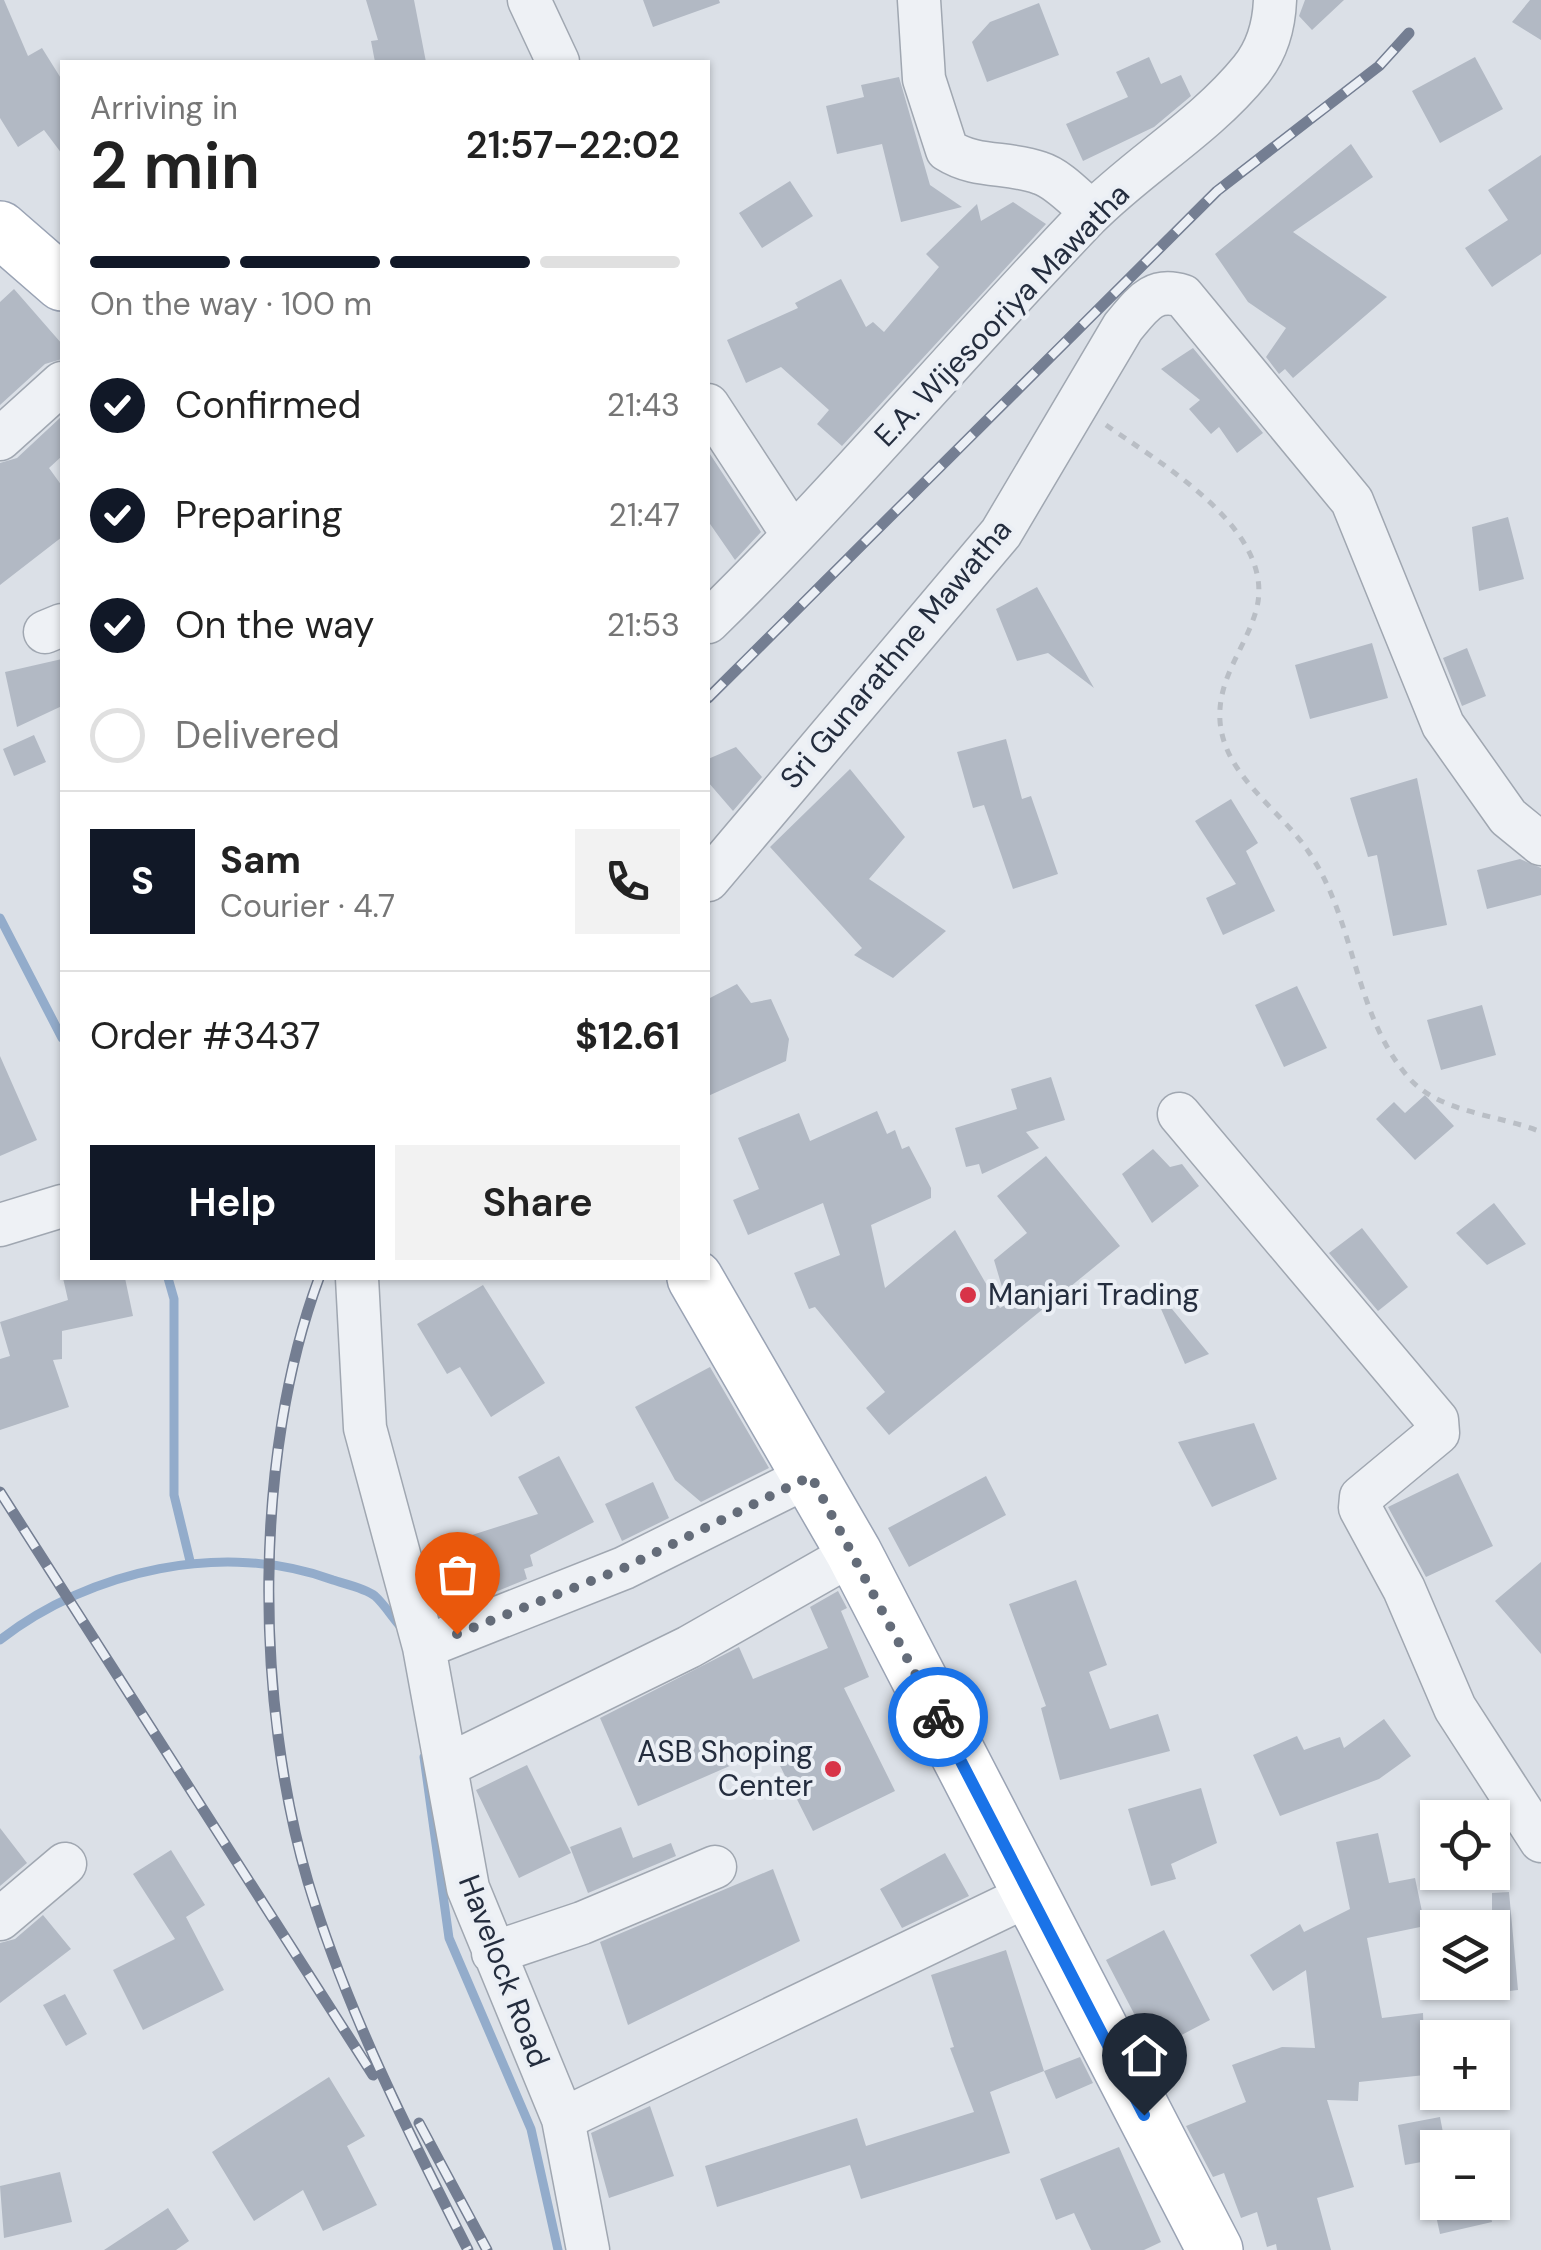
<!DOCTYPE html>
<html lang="en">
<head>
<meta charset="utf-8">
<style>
  body { margin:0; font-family:"DM Sans",sans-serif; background:#f2f2f2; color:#222; height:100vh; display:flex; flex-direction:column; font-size:38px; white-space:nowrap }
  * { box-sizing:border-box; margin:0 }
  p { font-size:32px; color:#767676 }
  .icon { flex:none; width:55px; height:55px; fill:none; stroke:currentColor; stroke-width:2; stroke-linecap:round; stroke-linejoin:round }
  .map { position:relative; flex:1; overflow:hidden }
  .panel { position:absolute; left:60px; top:60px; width:650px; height:1220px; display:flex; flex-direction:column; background:#fff; border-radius:0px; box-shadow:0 2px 8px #0004 }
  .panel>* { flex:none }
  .buttons { position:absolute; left:1420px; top:1800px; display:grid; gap:20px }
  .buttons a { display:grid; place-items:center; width:90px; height:90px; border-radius:0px; background:#fff; box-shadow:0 2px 8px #0004; font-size:50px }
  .pin { position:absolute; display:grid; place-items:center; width:85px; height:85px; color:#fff; margin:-102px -42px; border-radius:50% 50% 50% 0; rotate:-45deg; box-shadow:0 0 10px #0007 }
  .pin .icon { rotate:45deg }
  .courier { position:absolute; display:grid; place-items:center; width:100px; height:100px; margin:-50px; border:8px solid #1a73e8; border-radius:50%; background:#fff; color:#222; box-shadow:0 2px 12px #0007 }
  .headline em { font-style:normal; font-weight:600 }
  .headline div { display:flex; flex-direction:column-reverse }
  .headline { display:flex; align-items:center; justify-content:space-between; height:170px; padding:0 30px }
  h1 { font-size:65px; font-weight:600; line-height:75px }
  .bar { display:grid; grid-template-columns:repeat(4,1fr); gap:15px 10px; align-content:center; height:120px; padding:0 30px }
  .bar i { height:12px; border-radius:8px; background:#e0e0e0 }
  .bar .selected { background:#111827 }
  .bar p { grid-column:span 4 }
  .line { display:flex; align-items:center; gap:25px; padding:0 30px; border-top:2px solid #e0e0e0 }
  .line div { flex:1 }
  .round { display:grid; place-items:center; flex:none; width:105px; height:105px; border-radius:0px; background:#f2f2f2 }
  ol { padding:0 30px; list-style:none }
  li { display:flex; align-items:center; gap:30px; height:110px }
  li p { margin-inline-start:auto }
  li .icon { padding:10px; border-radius:50%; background:#111827; color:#fff; stroke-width:4 }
  li:last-child { color:#767676 }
  li i { width:55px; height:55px; border:5px solid #e0e0e0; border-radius:50% }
  .action { display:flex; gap:20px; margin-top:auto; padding:20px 30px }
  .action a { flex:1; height:115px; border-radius:0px; background:#111827; color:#fff; font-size:40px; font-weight:600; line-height:115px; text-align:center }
  .action a+a { background:#f2f2f2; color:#222 }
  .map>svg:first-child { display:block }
</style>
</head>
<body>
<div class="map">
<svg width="1541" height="2250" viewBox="0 0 1541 2250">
  <rect width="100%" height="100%" fill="#dbe0e7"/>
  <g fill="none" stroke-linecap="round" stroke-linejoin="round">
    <path stroke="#93accb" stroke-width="9" d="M 0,918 L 62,1038
      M 168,1278 L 174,1299 L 174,1495 L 190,1561
      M 0,1640 C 90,1570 224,1540 333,1580 C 345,1584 365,1588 375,1596 C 384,1604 392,1617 400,1626
      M 424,1757 L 449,1938 L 531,2129 L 558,2250"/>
  </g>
  <path fill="#b2b9c4" d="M 0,0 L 4,0 L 28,56 L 42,48 L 62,80 L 62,154 L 44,130 L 18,147 L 0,118 Z
    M 366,0 L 414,0 L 426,62 L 375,62 L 371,41 L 378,40 Z
    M 643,0 L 719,0 L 720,3 L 653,27 Z
    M 1305,0 L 1344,0 L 1312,30 L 1299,16 Z
    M 1530,0 L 1541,0 L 1541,40 L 1512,22 Z
    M 1039,3 L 1059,55 L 987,82 L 972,42 L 990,22 Z
    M 1149,57 L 1161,84 L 1181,75 L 1191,96 L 1154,127 L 1083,161 L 1066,124 L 1128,97 L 1116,72 Z
    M 1475,57 L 1503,109 L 1440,143 L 1412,91 Z
    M 899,77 L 930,185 L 962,207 L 901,222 L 882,144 L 837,154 L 826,106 L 864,97 L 861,85 Z
    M 1351,144 L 1373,177 L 1293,232 L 1387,297 L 1293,378 L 1285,369 L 1279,374 L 1266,357 L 1286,328 L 1248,302 L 1215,254 Z
    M 1541,155 L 1541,254 L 1492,287 L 1465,248 L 1508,220 L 1488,190 Z
    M 790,181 L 813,216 L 762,248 L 739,213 Z
    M 1013,202 L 1046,224 L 842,446 L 817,424 L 829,410 L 781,367 L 746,383 L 727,340 L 798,308 L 795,303 L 841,279 L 866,327 L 873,322 L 884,332 L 939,267 L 926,254 L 977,204 L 981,221 Z
    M 14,289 L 62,344 L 62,359 L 45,364 L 0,405 L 0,302 Z
    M 1193,348 L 1263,433 L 1237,453 L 1219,427 L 1211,434 L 1189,409 L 1200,400 L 1161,369 Z
    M 62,416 L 62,456 L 49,468 L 62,486 L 62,537 L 0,585 L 0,463 L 17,458 Z
    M 708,451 L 761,532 L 735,560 L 708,521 Z
    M 1508,517 L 1524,579 L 1479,591 L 1472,527 Z
    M 1037,587 L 1094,688 L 1048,653 L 1017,661 L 996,609 Z
    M 1372,643 L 1388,698 L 1310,719 L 1295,665 Z
    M 1467,648 L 1486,696 L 1462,706 L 1443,658 Z
    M 62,659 L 62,706 L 17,727 L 5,672 Z
    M 34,735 L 46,762 L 14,776 L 3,749 Z
    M 1006,739 L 1022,799 L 1031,796 L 1058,874 L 1013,889 L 984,805 L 973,808 L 957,752 Z
    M 736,747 L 762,777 L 733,811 L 708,782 L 708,759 Z
    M 850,769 L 905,837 L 869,879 L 946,931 L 893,978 L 854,955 L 862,948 L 770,847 Z
    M 1417,778 L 1447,925 L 1393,936 L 1377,855 L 1368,857 L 1350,798 Z
    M 1231,799 L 1258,843 L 1246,851 L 1275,911 L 1223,935 L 1206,898 L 1236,884 L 1195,821 Z
    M 1520,859 L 1541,868 L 1541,895 L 1487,909 L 1477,870 Z
    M 737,984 L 751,1003 L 771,999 L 789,1039 L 786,1061 L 708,1096 L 708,999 Z
    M 1297,986 L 1327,1048 L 1284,1067 L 1255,1005 Z
    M 1482,1005 L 1496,1055 L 1441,1070 L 1427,1020 Z
    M 0,1056 L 37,1140 L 0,1156 Z
    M 1051,1077 L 1065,1120 L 1026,1132 L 1039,1148 L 982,1174 L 979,1164 L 966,1167 L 955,1128 L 1017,1109 L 1011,1089 Z
    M 1425,1095 L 1454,1126 L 1415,1160 L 1376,1119 L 1394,1102 L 1405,1113 Z
    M 877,1111 L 887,1134 L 895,1130 L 902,1149 L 909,1146 L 931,1188 L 931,1198 L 871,1225 L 885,1288 L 955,1230 L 1000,1308 L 1007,1304 L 994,1260 L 1027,1233 L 997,1196 L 1046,1156 L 1120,1246 L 889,1435 L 866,1408 L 885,1392 L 815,1307 L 809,1309 L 794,1273 L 840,1255 L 823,1203 L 748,1235 L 733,1200 L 759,1189 L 738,1138 L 799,1113 L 810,1141 Z
    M 1153,1149 L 1170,1167 L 1182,1164 L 1199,1186 L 1152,1223 L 1122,1174 Z
    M 1494,1203 L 1526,1244 L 1487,1265 L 1456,1233 Z
    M 1362,1228 L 1408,1287 L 1378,1311 L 1329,1253 Z
    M 63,1278 L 125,1278 L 133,1316 L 62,1331 L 62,1359 L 53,1360 L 69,1407 L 0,1430 L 0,1359 L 10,1356 L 0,1322 L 68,1300 Z
    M 483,1285 L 545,1383 L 491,1417 L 460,1367 L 447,1374 L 417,1324 Z
    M 1163,1298 L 1209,1354 L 1185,1364 L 1158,1302 Z
    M 710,1367 L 769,1468 L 701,1502 L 675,1480 L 635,1407 Z
    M 1254,1423 L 1277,1479 L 1212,1507 L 1178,1442 Z
    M 559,1456 L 594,1522 L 530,1555 L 533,1566 L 524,1569 L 527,1579 L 463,1605 L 459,1591 L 446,1595 L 431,1548 L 538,1514 L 518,1477 Z
    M 1458,1473 L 1493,1546 L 1426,1577 L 1388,1507 Z
    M 986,1476 L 1006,1515 L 909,1567 L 888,1528 Z
    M 653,1482 L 669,1518 L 622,1541 L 605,1504 Z
    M 1541,1562 L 1541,1654 L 1495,1601 Z
    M 1076,1580 L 1107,1665 L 1089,1672 L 1110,1729 L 1158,1714 L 1170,1751 L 1060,1780 L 1041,1708 L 1046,1706 L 1009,1604 Z
    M 838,1591 L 847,1608 L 841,1611 L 869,1677 L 844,1688 L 895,1791 L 813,1831 L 771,1748 L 638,1806 L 600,1718 L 739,1647 L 753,1679 L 828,1648 L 810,1607 Z
    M 1384,1719 L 1411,1756 L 1379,1779 L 1280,1816 L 1253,1755 L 1297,1736 L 1304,1750 L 1340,1737 L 1344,1748 Z
    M 527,1765 L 571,1853 L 519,1878 L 476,1790 Z
    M 1201,1788 L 1217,1843 L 1171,1864 L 1176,1879 L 1151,1886 L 1128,1809 Z
    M 621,1827 L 633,1858 L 671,1843 L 676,1856 L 588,1893 L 570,1847 Z
    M 0,1828 L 27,1863 L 0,1886 Z
    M 1378,1833 L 1389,1883 L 1415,1878 L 1425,1926 L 1367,1938 L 1382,2018 L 1423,2013 L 1425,2075 L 1359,2082 L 1358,2101 L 1327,2100 L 1354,2187 L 1317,2198 L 1331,2250 L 1277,2250 L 1276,2244 L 1267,2247 L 1257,2212 L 1241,2218 L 1224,2173 L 1213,2177 L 1186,2126 L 1246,2102 L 1232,2065 L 1282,2047 L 1315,2048 L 1306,1970 L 1273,1991 L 1250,1955 L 1300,1924 L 1304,1932 L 1350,1909 L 1336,1842 Z
    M 171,1850 L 205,1905 L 186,1917 L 224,1990 L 143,2030 L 113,1970 L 175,1939 L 133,1874 Z
    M 945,1853 L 969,1896 L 902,1928 L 880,1889 Z
    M 773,1869 L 800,1941 L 628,2025 L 600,1942 Z
    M 1509,1892 L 1518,1990 L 1492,1993 L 1492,1893 Z
    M 43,1915 L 71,1949 L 0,2003 L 0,1943 L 15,1939 Z
    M 1164,1930 L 1210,2020 L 1153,2050 L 1106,1960 Z
    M 1006,1950 L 1044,2071 L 990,2092 L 1010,2153 L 861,2199 L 850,2165 L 717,2207 L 705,2166 L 857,2118 L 866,2146 L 974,2112 L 950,2048 L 954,2047 L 931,1975 Z
    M 65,1994 L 87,2034 L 66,2046 L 43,2005 Z
    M 1080,2057 L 1093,2083 L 1056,2099 L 1044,2071 Z
    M 329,2077 L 365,2136 L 347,2146 L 377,2205 L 323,2231 L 303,2190 L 254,2221 L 212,2152 Z
    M 650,2106 L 674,2176 L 609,2198 L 591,2133 Z
    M 1440,2117 L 1446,2148 L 1438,2148 L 1438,2159 L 1405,2165 L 1398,2125 Z
    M 1119,2147 L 1161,2242 L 1144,2250 L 1091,2250 L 1074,2213 L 1056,2220 L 1040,2179 Z
    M 60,2172 L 72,2222 L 4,2238 L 0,2186 Z
    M 1433,2202 L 1488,2202 L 1492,2222 L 1440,2234 Z
    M 168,2208 L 189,2241 L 176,2250 L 104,2250 Z"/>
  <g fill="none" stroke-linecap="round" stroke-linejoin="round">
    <defs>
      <path id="minor" d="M 529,0 L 558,62
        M 919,0 L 924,79 L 947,150 C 977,169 1007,161 1040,173 C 1059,179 1077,200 1092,212
        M 708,405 L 793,535
        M 0,439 L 62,383
        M 708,622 C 840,493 959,350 1087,217 C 1138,165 1204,128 1251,70 C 1268,49 1274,26 1275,0
        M 45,632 L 62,625
        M 708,880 L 1001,533 L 1123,327 C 1141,306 1152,286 1183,296 L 1352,501 L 1443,725 L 1508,817 L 1541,844
        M 1179,1114 L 1437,1420 L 1438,1433 L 1361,1497 L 1360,1508 L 1404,1589 L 1455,1708 L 1541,1841
        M 0,1225 L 62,1206
        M 357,1278 L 365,1428 L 424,1647 L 468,1888 L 563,2119 L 588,2250
        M 424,1647 L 624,1568 L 811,1475
        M 446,1766 L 689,1647 L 854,1553
        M 0,1919 L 65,1864
        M 493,1953 L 582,1923 L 715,1867
        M 563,2119 L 1031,1894"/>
      <path id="major" d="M 0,229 L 62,283
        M 695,1278 L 854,1553 L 1215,2250"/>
    </defs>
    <use href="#minor" stroke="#a0a7b1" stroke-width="45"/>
    <use href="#major" stroke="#9aa3b4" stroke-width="58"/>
    <path stroke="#b9bec5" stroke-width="5" stroke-dasharray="8 8" stroke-linecap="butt" d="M 1106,425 C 1160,463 1275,529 1257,607 C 1247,647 1217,677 1220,721 C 1224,776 1280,809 1308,851 C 1356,920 1353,1014 1409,1078 C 1439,1113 1501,1115 1541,1132"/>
    <use href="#minor" stroke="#eef1f5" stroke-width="42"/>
    <use href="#major" stroke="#fff" stroke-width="55"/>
    <defs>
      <path id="rail" d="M 708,698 L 1217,191 L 1379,66 L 1409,33
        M 319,1278 C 253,1456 255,1701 308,1882 C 346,2009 408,2132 468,2250
        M 0,1492 L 373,2075
        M 419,2123 L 487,2250"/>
    </defs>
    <use href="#rail" stroke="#747e92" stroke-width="11"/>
    <use href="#rail" stroke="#ebeff5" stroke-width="8" stroke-dasharray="22" stroke-linecap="butt"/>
  </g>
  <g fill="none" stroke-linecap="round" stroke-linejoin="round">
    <path stroke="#646c79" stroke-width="10" stroke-dasharray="0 18" d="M 457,1634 L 624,1568 L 811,1476 L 938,1717"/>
    <path stroke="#1a73e8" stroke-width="12" d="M 938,1717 L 1144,2115"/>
  </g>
  <g fill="#d83448" stroke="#ebeff5" stroke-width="4">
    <circle cx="968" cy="1295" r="10"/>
    <circle cx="833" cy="1769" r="10"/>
  </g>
  <g text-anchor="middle" stroke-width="8" stroke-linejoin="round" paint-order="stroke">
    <g font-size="30" fill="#242d3e" stroke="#ebeff5">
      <text transform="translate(1002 315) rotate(-46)" y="10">E.A. Wijesooriya Mawatha</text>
      <text transform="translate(896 654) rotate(-50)" y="10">Sri Gunarathne Mawatha</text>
      <text transform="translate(504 1971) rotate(69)" y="10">Havelock Road</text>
    </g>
    <g font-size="30" fill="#242d3e" stroke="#ebeff5" text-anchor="start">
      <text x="988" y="1305">Manjari Trading</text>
      <text x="813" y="1762" text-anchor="end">ASB Shoping<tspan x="813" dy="34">Center</tspan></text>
    </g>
  </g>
</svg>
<div class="buttons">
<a><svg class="icon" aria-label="locate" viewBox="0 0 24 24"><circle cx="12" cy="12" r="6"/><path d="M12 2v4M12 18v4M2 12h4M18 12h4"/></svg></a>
<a><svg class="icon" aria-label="layers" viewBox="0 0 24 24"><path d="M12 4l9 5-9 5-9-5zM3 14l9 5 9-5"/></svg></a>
<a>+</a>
<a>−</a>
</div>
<div class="pin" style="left:457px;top:1634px;background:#ea580c"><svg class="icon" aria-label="bag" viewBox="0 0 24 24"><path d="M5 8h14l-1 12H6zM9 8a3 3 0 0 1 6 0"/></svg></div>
<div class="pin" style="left:1144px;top:2115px;background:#1f2937"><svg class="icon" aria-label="home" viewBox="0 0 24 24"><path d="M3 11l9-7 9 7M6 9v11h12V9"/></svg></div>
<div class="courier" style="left:938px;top:1717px"><svg class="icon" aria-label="bike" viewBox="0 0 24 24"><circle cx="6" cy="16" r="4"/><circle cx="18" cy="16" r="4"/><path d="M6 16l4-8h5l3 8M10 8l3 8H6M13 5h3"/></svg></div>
<section class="panel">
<div class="headline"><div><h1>2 min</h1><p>Arriving in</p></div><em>21:57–22:02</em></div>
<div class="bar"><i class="selected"></i><i class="selected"></i><i class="selected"></i><i></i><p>On the way · 100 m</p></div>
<ol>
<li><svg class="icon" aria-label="check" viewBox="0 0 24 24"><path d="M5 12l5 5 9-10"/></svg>Confirmed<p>21:43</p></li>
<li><svg class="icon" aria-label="check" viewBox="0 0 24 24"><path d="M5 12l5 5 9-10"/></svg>Preparing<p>21:47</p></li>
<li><svg class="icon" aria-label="check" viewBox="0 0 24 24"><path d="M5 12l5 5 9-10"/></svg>On the way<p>21:53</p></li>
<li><i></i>Delivered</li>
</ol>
<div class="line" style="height:180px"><b class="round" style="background:#111827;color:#fff">S</b><div><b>Sam</b><p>Courier · 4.7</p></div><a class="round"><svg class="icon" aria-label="phone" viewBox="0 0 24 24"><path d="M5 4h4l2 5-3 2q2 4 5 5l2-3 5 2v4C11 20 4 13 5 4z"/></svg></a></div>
<div class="line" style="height:130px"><div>Order #3437</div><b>$12.61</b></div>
<div class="action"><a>Help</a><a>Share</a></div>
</section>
</div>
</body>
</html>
